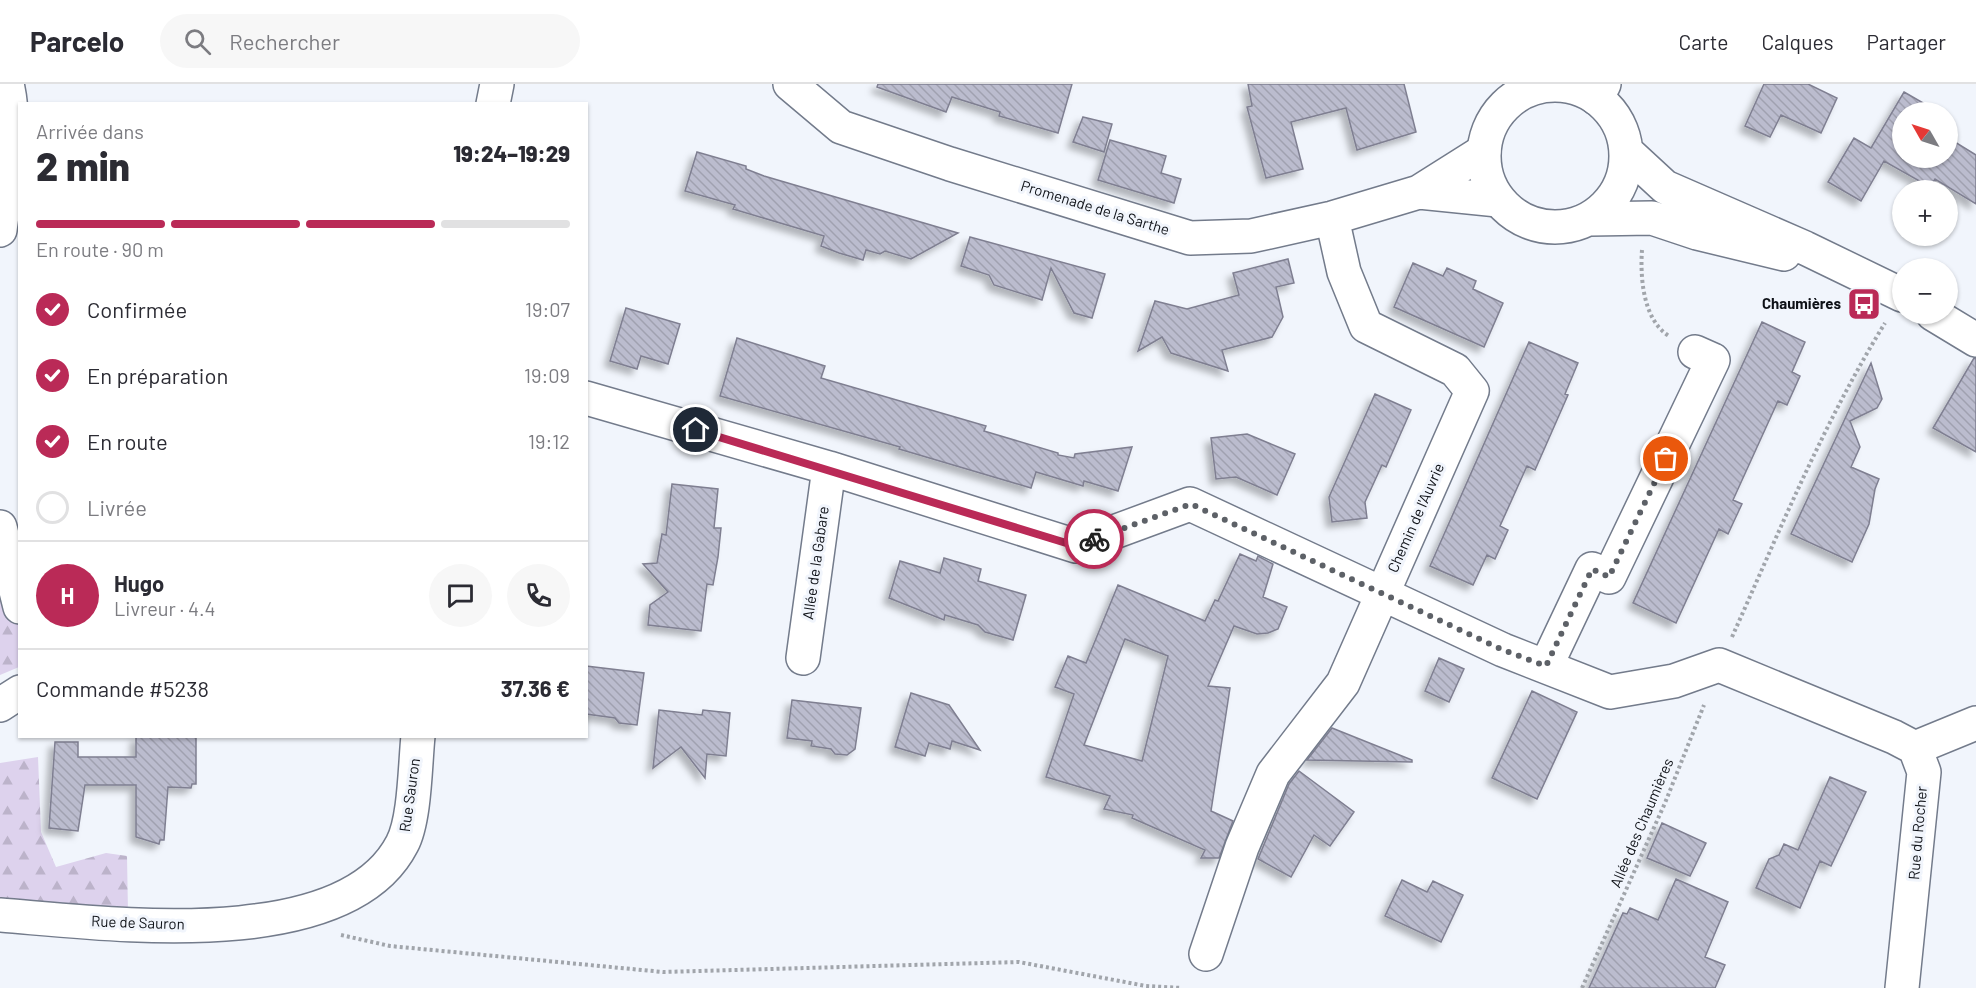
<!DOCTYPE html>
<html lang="fr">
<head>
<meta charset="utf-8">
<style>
  body { margin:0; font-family:Barlow,sans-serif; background:#f7f7f7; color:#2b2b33; height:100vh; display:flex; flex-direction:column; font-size:22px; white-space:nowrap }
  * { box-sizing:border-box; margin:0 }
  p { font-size:20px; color:#7c7c81 }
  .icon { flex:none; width:33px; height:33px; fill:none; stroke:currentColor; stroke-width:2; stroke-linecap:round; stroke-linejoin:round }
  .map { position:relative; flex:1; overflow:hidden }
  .drawer { position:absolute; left:18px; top:18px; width:570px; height:636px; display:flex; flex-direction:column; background:#fff; border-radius:0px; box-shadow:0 2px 4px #0004 }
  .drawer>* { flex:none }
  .needle { width:39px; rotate:309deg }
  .tools { position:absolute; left:1892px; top:18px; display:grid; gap:12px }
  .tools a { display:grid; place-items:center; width:66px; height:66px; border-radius:50%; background:#fff; box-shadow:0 2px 4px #0004; font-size:30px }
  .pin { position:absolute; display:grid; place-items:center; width:51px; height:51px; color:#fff; margin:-26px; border:3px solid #fff; border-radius:50%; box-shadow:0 2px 6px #0007 }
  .courier { position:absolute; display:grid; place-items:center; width:60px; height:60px; margin:-30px; border:4px solid #ba2a57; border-radius:50%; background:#fff; color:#222; box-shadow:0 2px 8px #0007 }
  .head em { font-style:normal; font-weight:800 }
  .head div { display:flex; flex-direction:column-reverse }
  .head { display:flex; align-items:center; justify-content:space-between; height:102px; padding:0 18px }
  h1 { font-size:39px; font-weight:800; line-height:45px }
  .bar { display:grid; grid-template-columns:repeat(4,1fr); gap:9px 6px; align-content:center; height:72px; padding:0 18px }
  .bar i { height:8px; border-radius:4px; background:#e1e1e2 }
  .bar .current { background:#ba2a57 }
  .bar p { grid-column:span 4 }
  .line { display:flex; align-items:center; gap:15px; padding:0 18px; border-top:2px solid #e1e1e2 }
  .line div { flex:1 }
  .round { display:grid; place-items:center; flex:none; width:63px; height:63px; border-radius:32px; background:#f7f7f7 }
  ol { padding:0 18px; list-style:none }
  li { display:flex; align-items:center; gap:18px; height:66px }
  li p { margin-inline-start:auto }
  li .icon { padding:6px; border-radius:50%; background:#ba2a57; color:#fff; stroke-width:4 }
  li:last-child { color:#7c7c81 }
  li i { width:33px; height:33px; border:3px solid #e1e1e2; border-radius:50% }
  header { display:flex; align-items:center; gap:36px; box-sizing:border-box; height:84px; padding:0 30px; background:#fff; border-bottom:2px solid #e1e1e2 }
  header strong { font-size:28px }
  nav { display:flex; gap:33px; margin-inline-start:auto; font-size:21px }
  .search { width:420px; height:54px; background:#f7f7f7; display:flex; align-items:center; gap:15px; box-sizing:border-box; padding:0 21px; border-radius:33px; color:#7c7c81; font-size:22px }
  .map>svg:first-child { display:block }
</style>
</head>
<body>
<header>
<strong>Parcelo</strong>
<div class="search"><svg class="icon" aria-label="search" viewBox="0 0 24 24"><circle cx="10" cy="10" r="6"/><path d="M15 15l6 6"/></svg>Rechercher</div>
<nav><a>Carte</a><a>Calques</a><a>Partager</a></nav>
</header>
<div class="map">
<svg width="1976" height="904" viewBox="0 0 1976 904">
  <defs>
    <pattern id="forest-firs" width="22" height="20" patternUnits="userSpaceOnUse" patternTransform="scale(1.5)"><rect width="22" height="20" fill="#ddd2ed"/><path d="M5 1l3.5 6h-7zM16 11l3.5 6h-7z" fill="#bcb3ca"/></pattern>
    <pattern id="building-back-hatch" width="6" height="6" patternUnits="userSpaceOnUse" patternTransform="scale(1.5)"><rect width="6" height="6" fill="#bbbcce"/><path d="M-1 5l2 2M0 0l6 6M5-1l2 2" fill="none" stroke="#a0a1b0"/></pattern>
    <filter id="shadow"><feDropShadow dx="-5.5" dy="5.5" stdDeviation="3" flood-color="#0004"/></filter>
  </defs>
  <rect width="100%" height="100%" fill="#f1f5fc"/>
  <path fill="url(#forest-firs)" d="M 19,490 L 19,583 L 0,591 L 0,493 Z
    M 38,673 L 41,748 L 56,783 L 106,769 L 127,772 L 128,829 L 0,818 L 0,679 Z"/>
  <path fill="url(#building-back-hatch)" stroke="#7f7f91" stroke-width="1.5" fill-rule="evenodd" filter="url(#shadow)" d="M 878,0 L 1072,0 L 1058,49 L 999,32 L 1000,28 L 952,13 L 946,28 L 877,3 Z
    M 1248,0 L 1404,0 L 1416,48 L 1357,66 L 1346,24 L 1291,38 L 1303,85 L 1266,94 L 1247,23 L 1252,22 Z
    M 1764,0 L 1808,0 L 1837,14 L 1821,49 L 1781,31 L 1770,53 L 1745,42 Z
    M 1904,8 L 1932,24 L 1930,28 L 1902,28 L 1902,74 L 1947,74 L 1947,53 L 1976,71 L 1976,120 L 1935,95 L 1930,103 L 1884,77 L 1861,117 L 1828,98 L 1854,54 L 1871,64 Z
    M 1083,33 L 1112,40 L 1104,68 L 1073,58 Z
    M 1110,56 L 1166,72 L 1161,89 L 1181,95 L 1174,119 L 1098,96 Z
    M 697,68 L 746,82 L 746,85 L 764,92 L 958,149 L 911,175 L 885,167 L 880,170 L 866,166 L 863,176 L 839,169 L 821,162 L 824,152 L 733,125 L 735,121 L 685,107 Z
    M 970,153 L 1105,190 L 1092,234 L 1074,229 L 1051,184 L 1042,216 L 994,201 L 989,191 L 961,182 Z
    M 1288,175 L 1294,199 L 1276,203 L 1283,233 L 1272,253 L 1222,266 L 1228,287 L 1171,269 L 1162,253 L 1138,267 L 1155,217 L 1187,225 L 1239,211 L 1233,189 Z
    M 1413,179 L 1443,192 L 1447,184 L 1476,197 L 1473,205 L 1503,219 L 1484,263 L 1394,223 Z
    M 626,224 L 680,240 L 668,280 L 641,272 L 637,285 L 610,277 Z
    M 1762,238 L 1805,258 L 1792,288 L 1800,292 L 1787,321 L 1778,317 L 1733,416 L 1742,420 L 1728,450 L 1719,445 L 1676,539 L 1633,519 Z
    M 737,254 L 825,282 L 821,294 L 986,342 L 984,347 L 1058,369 L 1058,371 L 1074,374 L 1075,370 L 1132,363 L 1118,407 L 1084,397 L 1083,402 L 1036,388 L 1031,404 L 899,365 L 900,363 L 720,312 Z
    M 1529,258 L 1578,279 L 1565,310 L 1568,311 L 1535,386 L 1527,382 L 1500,442 L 1508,446 L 1495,475 L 1487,471 L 1473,501 L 1430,482 Z
    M 1974,274 L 1976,275 L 1976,368 L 1933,344 Z
    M 1871,279 L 1882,315 L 1877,324 L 1850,337 L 1860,363 L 1851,383 L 1879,395 L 1875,405 L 1869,440 L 1852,478 L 1791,450 Z
    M 1375,310 L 1411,326 L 1386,383 L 1382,381 L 1365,418 L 1367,434 L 1332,438 L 1329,413 Z
    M 1247,350 L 1295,370 L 1277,411 L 1236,393 L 1216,395 L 1211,354 Z
    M 672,400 L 718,405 L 714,444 L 721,444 L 718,473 L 713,501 L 707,500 L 701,547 L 648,541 L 650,521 L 668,508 L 643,480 L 657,479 L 662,450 L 666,451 Z
    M 1240,470 L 1256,477 L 1258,472 L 1273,480 L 1263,513 L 1287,523 L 1278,545 L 1268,549 L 1257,550 L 1234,542 L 1208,602 L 1230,604 L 1211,727 L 1233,737 L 1219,774 L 1201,774 L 1205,766 L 1132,734 L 1133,731 L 1104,725 L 1110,712 L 1046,693 L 1074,610 L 1055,603 L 1068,572 L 1086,579 L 1118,501 L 1205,537 L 1215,516 L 1218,517 ZM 1125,555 L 1168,572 L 1142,677 L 1084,661 Z
    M 944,474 L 981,485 L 978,497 L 1026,511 L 1013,556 L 985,548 L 978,541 L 945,531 L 944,536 L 889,514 L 900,477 L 940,489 Z
    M 1439,574 L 1464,585 L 1449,618 L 1425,607 Z
    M 586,582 L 644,589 L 637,641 L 619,639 L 615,634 L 586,630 Z
    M 1532,607 L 1577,628 L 1537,715 L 1492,694 Z
    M 911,609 L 949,621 L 980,666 L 952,657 L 950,665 L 929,659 L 925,672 L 895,663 Z
    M 792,616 L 861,624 L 855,665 L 847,671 L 835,670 L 831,665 L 811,662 L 812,657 L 787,654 Z
    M 659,626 L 702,631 L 703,626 L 730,629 L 726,672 L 707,670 L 705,694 L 681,663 L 653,684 Z
    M 1332,644 L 1412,676 L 1412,678 L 1307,676 Z
    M 136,653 L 196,653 L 196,700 L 192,700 L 191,704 L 168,703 L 164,756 L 160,756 L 159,760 L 136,753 L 136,701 L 85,701 L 78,747 L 49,744 L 55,658 L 78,658 L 78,673 L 136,673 Z
    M 1299,687 L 1354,728 L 1330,762 L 1314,751 L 1291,793 L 1258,775 L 1289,700 Z
    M 1830,693 L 1866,708 L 1831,782 L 1820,777 L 1800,824 L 1756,804 L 1769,775 L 1779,771 L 1784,760 L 1798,766 Z
    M 1662,739 L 1706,759 L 1690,792 L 1647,774 Z
    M 1676,795 L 1728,818 L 1705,873 L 1725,881 L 1715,904 L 1589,904 L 1623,829 L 1627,830 L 1630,824 L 1658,836 Z
    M 1402,796 L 1427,808 L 1433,797 L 1463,811 L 1441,858 L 1385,832 Z"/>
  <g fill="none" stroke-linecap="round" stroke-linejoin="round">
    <defs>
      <path id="minor" d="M 790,0 L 841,43 L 950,80 L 1190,154 L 1251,152 L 1332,134 L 1419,108 L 1484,67
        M 1596,14 L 1604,0
        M 493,20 L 497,0
        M 1419,108 L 1498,116
        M 0,146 C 6,100 18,46 7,0
        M 586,314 L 829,384 L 1076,462 L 1190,420 L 1503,566 L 1610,608 L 1674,597 L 1719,581 L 1894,653 L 1915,664 L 1924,688 L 1902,904
        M 0,443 L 20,523
        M 803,574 L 829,384
        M 1546,582 L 1592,485 L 1609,493 L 1713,276 L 1695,268
        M 0,621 L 20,608
        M 1915,664 L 1976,639
        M 0,831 C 104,839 344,872 402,760 C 415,736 415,681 418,652
        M 1206,870 L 1242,763 L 1273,690 L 1343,599 L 1472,307 L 1455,286 L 1366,242 L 1344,188 L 1332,134"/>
      <path id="tertiary" d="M1484 72a71 71 0 1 1 142 0a71 71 0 1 1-142 0Z
        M 1626,67 L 1665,103 L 1805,164 L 1902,211
        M 1590,135 L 1652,134 L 1697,149 L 1784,170
        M 1933,230 L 1976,256"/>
    </defs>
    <use href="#minor" stroke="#737b8b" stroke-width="36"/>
    <use href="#tertiary" stroke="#737b8b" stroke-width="36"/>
    <path stroke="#a1a5ab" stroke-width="4" stroke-dasharray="3 3" stroke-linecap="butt" d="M 1642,166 C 1640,193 1643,236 1669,252
      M 1732,553 C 1779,448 1824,338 1885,239
      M 341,851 L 390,862 L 663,888 L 1019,878 L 1146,902 L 1182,904
      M 1582,904 L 1665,719 L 1704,621"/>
    <use href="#minor" stroke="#fff" stroke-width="33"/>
    <use href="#tertiary" stroke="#fff" stroke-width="33"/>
  </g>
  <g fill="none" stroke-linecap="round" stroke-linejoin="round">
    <path stroke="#5d6167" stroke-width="6" stroke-dasharray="0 10.8" d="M 1094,455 L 1191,420 L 1503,566 L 1546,582 L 1592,485 L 1609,493 L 1666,375"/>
    <path stroke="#ba2a57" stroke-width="8" d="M 696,346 L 1076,462 L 1094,455"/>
  </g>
  <defs>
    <symbol id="bus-square" viewBox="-11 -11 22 22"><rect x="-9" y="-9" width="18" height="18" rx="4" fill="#ba2a57" stroke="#f1f5fc"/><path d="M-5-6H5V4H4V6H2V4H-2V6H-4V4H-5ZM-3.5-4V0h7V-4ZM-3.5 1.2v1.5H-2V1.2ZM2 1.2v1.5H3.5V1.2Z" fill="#fff"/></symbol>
  </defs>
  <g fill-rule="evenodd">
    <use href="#bus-square" x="1845" y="201" width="38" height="38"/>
  </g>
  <g text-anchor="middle" stroke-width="6" stroke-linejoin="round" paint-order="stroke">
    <g font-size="15" fill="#0e1117" stroke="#f1f5fc">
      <text transform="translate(1095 124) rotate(17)" y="5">Promenade de la Sarthe</text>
      <text transform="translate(1416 434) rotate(-66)" y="5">Chemin de l'Auvrie</text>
      <text transform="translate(816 479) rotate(-82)" y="5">Allée de la Gabare</text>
      <text transform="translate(410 711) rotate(-82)" y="5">Rue Sauron</text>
      <text transform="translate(1642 739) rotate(-67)" y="5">Allée des Chaumières</text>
      <text transform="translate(1918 749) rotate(-85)" y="5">Rue du Rocher</text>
      <text transform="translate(138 839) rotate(2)" y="5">Rue de Sauron</text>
    </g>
    <g font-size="15" font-weight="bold" fill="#0e1117" stroke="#f1f5fc" text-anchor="end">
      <text x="1841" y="225">Chaumières</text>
    </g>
  </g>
</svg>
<div class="tools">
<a><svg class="needle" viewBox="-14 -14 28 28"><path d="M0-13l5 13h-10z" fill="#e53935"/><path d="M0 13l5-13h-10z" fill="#7c7c81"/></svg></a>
<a>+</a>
<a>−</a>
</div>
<div class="pin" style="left:1666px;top:375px;background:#ea580c"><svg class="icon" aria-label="bag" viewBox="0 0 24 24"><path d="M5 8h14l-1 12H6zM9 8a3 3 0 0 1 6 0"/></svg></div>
<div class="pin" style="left:696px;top:346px;background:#1f2937"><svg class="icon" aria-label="home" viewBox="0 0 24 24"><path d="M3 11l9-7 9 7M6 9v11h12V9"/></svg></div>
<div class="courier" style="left:1094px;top:455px"><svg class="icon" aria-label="bike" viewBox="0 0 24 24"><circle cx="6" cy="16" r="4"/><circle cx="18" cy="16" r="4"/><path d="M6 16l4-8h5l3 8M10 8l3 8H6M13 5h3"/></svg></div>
<section class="drawer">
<div class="head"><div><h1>2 min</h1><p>Arrivée dans</p></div><em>19:24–19:29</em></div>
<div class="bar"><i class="current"></i><i class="current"></i><i class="current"></i><i></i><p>En route · 90 m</p></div>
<ol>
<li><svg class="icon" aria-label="check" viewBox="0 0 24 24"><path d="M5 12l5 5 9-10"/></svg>Confirmée<p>19:07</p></li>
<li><svg class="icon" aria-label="check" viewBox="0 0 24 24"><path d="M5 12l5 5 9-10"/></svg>En préparation<p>19:09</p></li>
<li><svg class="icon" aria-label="check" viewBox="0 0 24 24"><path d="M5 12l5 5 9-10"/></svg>En route<p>19:12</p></li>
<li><i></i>Livrée</li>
</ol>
<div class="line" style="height:108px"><b class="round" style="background:#ba2a57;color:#fff">H</b><div><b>Hugo</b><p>Livreur · 4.4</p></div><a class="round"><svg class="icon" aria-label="chat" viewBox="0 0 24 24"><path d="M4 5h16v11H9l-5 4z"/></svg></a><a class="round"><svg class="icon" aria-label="phone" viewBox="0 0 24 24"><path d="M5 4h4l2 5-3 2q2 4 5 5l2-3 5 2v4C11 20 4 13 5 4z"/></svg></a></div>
<div class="line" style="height:78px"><div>Commande #5238</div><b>37.36 €</b></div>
</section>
</div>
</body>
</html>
